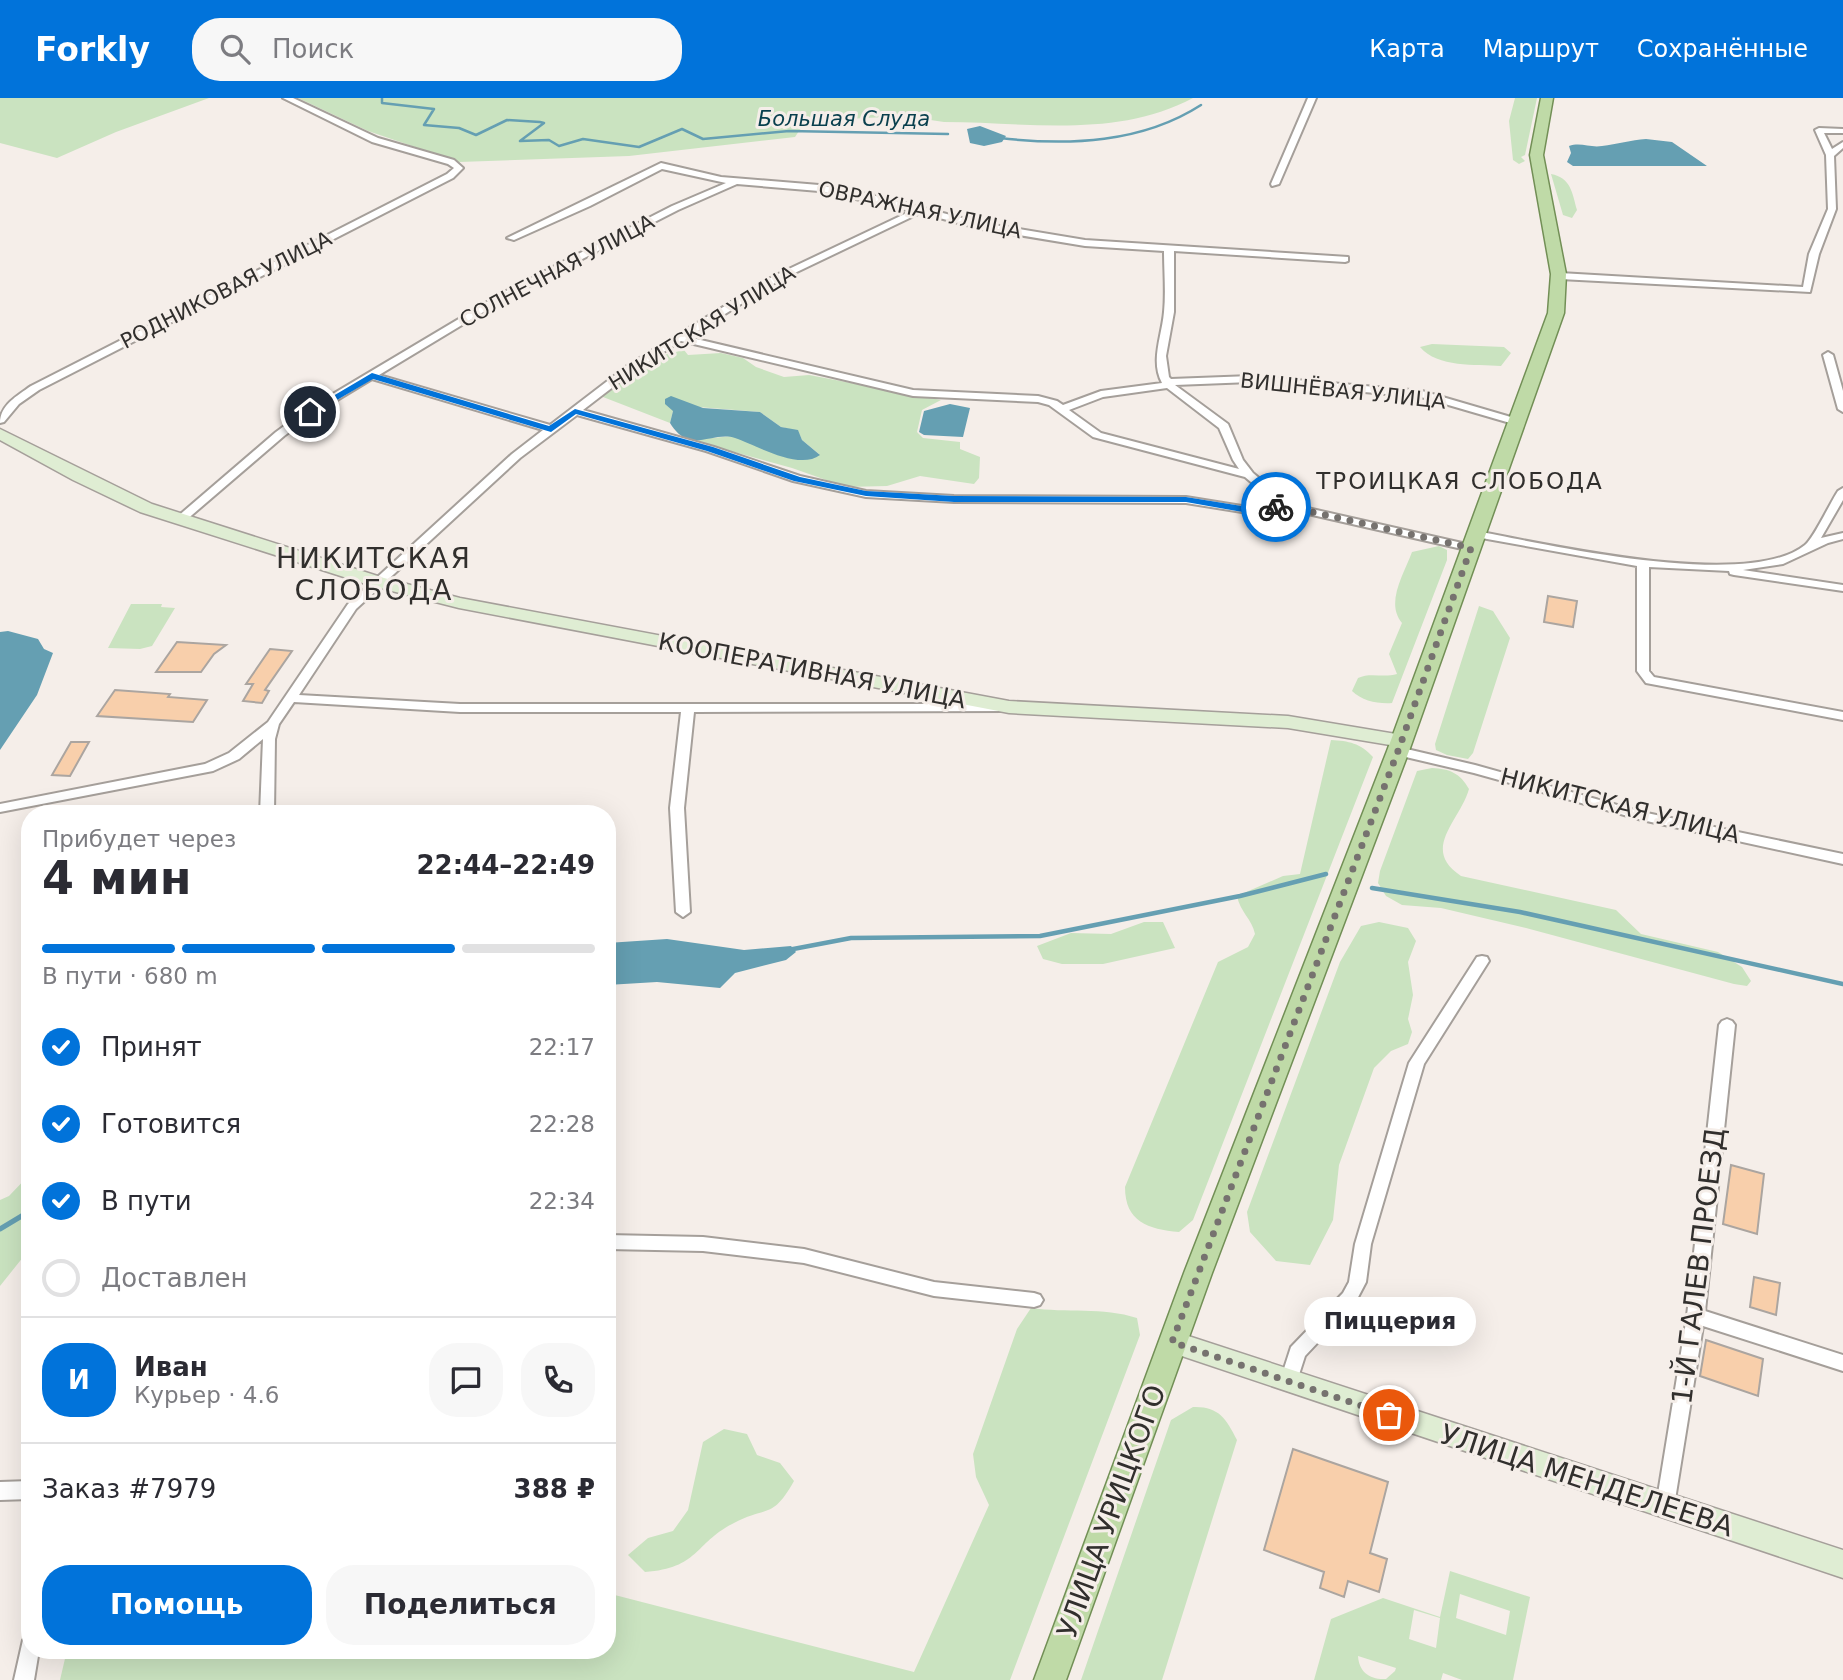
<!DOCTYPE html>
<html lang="ru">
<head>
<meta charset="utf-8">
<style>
  body { margin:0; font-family:"DejaVu Sans",sans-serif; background:#f7f7f7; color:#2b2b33; height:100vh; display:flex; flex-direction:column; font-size:26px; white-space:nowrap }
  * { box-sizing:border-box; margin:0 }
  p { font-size:23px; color:#7c7c81 }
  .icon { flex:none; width:38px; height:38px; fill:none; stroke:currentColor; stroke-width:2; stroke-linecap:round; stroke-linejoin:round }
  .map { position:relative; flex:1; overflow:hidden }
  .panel { position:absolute; left:21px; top:707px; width:595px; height:854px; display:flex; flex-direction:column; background:#fff; border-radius:28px; box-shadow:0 7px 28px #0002 }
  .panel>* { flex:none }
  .pin { position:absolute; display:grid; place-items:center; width:60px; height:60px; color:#fff; margin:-30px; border:4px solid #fff; border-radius:50%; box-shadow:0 2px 7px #0007 }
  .courier { position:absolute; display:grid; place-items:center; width:70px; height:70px; margin:-35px; border:5px solid #0173da; border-radius:50%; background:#fff; color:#222; box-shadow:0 2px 9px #0007 }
  .bubble { position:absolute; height:49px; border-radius:24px; background:#fff; box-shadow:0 7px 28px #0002; font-size:23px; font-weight:700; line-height:49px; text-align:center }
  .summary em { font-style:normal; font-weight:700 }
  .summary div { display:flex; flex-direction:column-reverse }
  .summary { display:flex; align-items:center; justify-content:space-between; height:119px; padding:0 21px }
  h1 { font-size:46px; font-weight:700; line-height:52px }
  .bar { display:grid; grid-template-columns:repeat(4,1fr); gap:10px 7px; align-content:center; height:84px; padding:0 21px }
  .bar i { height:9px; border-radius:5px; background:#e1e1e2 }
  .bar .current { background:#0173da }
  .bar p { grid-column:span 4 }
  .line { display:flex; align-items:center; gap:18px; padding:0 21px; border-top:2px solid #e1e1e2 }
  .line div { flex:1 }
  .round { display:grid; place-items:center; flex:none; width:74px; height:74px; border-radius:28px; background:#f7f7f7 }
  ol { padding:0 21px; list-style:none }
  li { display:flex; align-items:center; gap:21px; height:77px }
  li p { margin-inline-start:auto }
  li .icon { padding:7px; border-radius:50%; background:#0173da; color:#fff; stroke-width:4 }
  li:last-child { color:#7c7c81 }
  li i { width:38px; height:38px; border:4px solid #e1e1e2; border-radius:50% }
  .cta { display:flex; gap:14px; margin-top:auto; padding:14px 21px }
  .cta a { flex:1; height:80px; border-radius:28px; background:#0173da; color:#fff; font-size:28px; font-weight:700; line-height:80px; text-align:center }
  .cta a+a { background:#f7f7f7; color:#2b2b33 }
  header { display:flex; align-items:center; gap:42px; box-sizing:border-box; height:98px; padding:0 35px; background:#0173da; color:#fff }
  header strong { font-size:33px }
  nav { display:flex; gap:38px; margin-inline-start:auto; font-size:24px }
  .search { width:490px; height:63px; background:#f7f7f7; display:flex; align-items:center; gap:18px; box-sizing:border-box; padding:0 24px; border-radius:28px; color:#7c7c81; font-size:26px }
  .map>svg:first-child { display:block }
</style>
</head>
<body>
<header>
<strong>Forkly</strong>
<div class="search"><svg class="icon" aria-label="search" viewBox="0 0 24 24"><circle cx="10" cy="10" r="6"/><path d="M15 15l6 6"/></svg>Поиск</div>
<nav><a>Карта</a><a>Маршрут</a><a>Сохранённые</a></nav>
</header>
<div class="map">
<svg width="1843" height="1582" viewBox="0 0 1843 1582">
  <rect width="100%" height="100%" fill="#f5eee9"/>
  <path fill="#cae3c0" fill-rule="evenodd" d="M 0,0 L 209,0 L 116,34 L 57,60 L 0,45 Z
    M 298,0 L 1193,0 C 1116,41 1027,24 944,24 C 900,16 844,18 801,30 L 795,39 L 629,58 L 459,64 L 368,33 Z
    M 1515,0 L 1537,0 L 1525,57 L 1521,59 L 1525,63 L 1519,66 L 1513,62 L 1509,23 Z
    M 1551,76 C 1571,80 1572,94 1577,112 L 1572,120 L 1563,117 Z
    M 1432,246 L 1504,249 L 1511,255 L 1501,268 C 1475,266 1438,270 1420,249 Z
    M 684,252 L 688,257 L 721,255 L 743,260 L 756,269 L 784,279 L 809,277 L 941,302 L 922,312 L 917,334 L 923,340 L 960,344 L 960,351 L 980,359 L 979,380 L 974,386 L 920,378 L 887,388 L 846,389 L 792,370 L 691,342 L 733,338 L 785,359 L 819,356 L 802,342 L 798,333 L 781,329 L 760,314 L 698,309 L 673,313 L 670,325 L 603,299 L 603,294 L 651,260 Z
    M 1439,448 L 1447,452 L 1447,462 L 1392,605 C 1378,606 1362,603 1352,593 L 1358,580 C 1370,574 1383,580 1397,576 L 1389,556 L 1402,525 C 1385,505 1404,476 1412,454 Z
    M 131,506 L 162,506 L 161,509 L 175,510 L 152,548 L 140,551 L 108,550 Z
    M 1479,508 L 1493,513 L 1510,540 L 1473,655 L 1468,661 L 1447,657 L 1436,652 L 1435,646 Z
    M 1331,642 C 1349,643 1360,645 1373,659 L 1193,1122 L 1179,1134 C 1148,1131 1125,1124 1125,1089 L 1218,864 L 1248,849 L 1255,836 C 1252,821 1240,814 1237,798 L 1283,778 L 1300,776 Z
    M 1432,670 C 1450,671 1460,675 1469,691 C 1460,723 1420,751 1461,778 L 1616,812 L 1641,836 L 1718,854 L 1742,869 L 1751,883 L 1747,888 L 1734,886 L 1526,830 L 1441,810 L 1402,807 L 1386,798 L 1378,785 L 1380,773 L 1417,673 Z
    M 1144,824 L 1163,824 L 1175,850 L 1103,866 L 1062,866 L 1043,861 L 1037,848 L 1071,835 L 1111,836 Z
    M 1379,824 L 1408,830 L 1416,843 L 1408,864 L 1413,897 L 1408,921 L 1412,934 L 1408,946 L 1391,953 L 1374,970 L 1339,1067 L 1333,1122 L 1310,1167 L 1276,1163 L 1250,1134 L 1247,1114 L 1340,864 L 1361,828 Z
    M 30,1076 L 30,1156 L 24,1158 L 0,1188 L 0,1102 L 9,1098 Z
    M 1031,1210 C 1066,1215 1103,1209 1137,1220 L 1140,1237 L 1010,1582 L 60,1582 L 67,1552 L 607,1552 L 607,1495 L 914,1574 L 989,1407 L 976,1379 L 973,1356 L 1017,1231 Z
    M 1193,1309 C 1218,1308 1226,1320 1237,1342 L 1162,1582 L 1081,1582 L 1171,1322 Z
    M 724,1331 L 747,1336 L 757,1357 L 780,1365 L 794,1383 C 773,1421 767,1408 734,1425 C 694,1445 700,1470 645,1474 L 628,1457 L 648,1440 L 673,1433 L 688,1412 L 703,1344 Z
    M 1450,1473 L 1530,1499 L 1513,1582 L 1462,1582 L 1443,1575 L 1441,1582 L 1314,1582 L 1331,1521 L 1383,1500 L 1440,1519 ZM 1460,1496 L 1510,1513 L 1506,1537 L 1456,1520 ZM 1414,1512 L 1440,1520 L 1436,1550 L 1409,1541 ZM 1358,1558 L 1396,1570 L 1395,1573 L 1386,1581 C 1370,1582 1359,1574 1358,1558 Z"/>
  <path fill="#659fb2" d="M 980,28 L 1006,38 L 1002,44 L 984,48 L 970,45 L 967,31 Z
    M 1646,41 L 1672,44 L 1707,68 L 1573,68 L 1567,64 L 1571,55 L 1569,48 C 1581,44 1590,50 1602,48 C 1617,46 1631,42 1646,41 Z
    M 671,298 L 703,310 L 760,314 L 781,329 L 798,332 L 802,342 L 820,357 C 799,373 756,347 735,340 C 721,335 705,344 691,342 C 681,340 675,333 670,325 L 673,313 L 665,306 L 665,301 Z
    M 950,306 L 970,310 L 963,339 L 924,337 L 919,334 L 924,313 Z
    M 8,533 L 38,541 L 44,551 L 53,555 L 37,597 L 0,652 L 0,534 Z
    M 667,841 L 744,852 L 791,848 L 796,854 L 786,862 L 735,875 L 720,890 L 657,884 L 607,887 L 607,845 Z"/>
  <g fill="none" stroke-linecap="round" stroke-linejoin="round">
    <path stroke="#659fb2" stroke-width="2.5" d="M 382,0 L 382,5 L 434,11 L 424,27 L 459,30 L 476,37 L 507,22 L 540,24 L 544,25 L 520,43 L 549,42 L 559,48 L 583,41 L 639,49 L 682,31 L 703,41 L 789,33 L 948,36
      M 1000,40 C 1069,48 1142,45 1201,7"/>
    <path stroke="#659fb2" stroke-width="4.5" d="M 1372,790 L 1520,814 L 1843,886
      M 788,852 L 851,840 L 1040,838 L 1240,798 L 1326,776"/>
    <path stroke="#659fb2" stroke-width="5" d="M 0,1131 L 30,1113"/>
  </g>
  <path fill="#f8cfab" stroke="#aba5a0" stroke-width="2" d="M 1548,498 L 1577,503 L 1573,529 L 1544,524 Z
    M 177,544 L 226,547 L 214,556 L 201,574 L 156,574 Z
    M 270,551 L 292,553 L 265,592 L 269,593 L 262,605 L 243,603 L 253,586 L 246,586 Z
    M 115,592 L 170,596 L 168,599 L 207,602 L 193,624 L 97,618 Z
    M 71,644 L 89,644 L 70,678 L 52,677 Z
    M 1731,1067 L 1764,1076 L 1757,1136 L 1723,1126 Z
    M 1754,1179 L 1780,1185 L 1776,1217 L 1750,1209 Z
    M 1706,1242 L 1763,1261 L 1758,1298 L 1700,1278 Z
    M 1293,1351 L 1388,1384 L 1370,1455 L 1387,1461 L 1379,1494 L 1348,1483 L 1344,1499 L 1320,1490 L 1324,1474 L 1264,1452 Z"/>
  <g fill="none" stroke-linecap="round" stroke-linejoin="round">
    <defs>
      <path id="street" d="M 283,0 L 293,0 L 378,40 L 454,62 L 463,70 L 453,80 L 39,292 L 19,306 L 4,324 L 0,325 C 0,307 17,298 31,288 L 447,76 L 454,70 L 448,66 L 372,44 Z
        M 1308,0 L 1316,0 L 1279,86 L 1272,88 L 1271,86 Z
        M 1819,30 L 1843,31 L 1843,35 L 1824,35 L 1832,51 L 1843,44 L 1843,50 L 1834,58 L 1836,111 L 1819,156 L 1810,194 L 1560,181 L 1555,178 L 1560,175 L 1803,189 L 1809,156 L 1828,111 L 1826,57 L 1815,32 Z
        M 661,65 L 721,79 L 819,87 L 876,98 L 982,125 L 1085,142 L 1348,159 L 1348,163 L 1345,164 L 1174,153 L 1174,214 L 1166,258 L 1169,279 L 1171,281 L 1251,278 L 1422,293 L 1521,322 L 1521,326 L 1517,327 L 1421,299 L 1251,284 L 1175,287 L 1228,326 L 1243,362 L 1253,375 L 1290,406 L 1471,447 L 1477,450 L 1471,453 L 1286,411 L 1248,415 L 1186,405 L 954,404 L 866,399 L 793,383 L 706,353 L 577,317 L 520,360 L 356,511 L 299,597 L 460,606 L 1003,606 L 1007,607 L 1009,610 L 1007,613 L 694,614 L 684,710 L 690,814 L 683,819 L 676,814 L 670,710 L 681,614 L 460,614 L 294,604 L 279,626 L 275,641 L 274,716 L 260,716 L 263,641 L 239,661 L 213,673 L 0,714 L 0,706 L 205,666 L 229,655 L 268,624 L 348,506 L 512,356 L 543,332 L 372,281 L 314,316 L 284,338 L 185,423 L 177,423 L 177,419 L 276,334 L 306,312 L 504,194 L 672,108 L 726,85 L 662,71 L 590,108 L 514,142 L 507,140 ZM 737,86 L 819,93 L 911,113 L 772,179 L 627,268 L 550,327 L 379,277 L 510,198 L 678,112 ZM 920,115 L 982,131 L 1085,148 L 1164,153 C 1164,173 1166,194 1164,214 C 1162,238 1150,263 1162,285 L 1101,293 L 1063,307 L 1057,303 L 1038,298 L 913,292 L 688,239 L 778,183 ZM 681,243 L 913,298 L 1038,304 L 1049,307 L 1093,339 L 1245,379 L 1277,406 L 1248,409 L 1186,399 L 954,398 L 866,393 L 800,378 L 714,349 L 583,312 L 635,272 ZM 1167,290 L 1219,330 L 1233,362 L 1239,371 L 1101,335 L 1069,312 L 1103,299 Z
        M 1828,254 L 1833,257 L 1843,293 L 1843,314 L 1838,311 L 1823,257 Z
        M 1843,390 L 1843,402 L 1821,440 L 1843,435 L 1843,441 L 1828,445 L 1783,466 L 1743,472 L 1843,487 L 1843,493 L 1734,477 L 1730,476 L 1729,473 L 1649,469 L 1649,573 L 1654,579 L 1843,614 L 1843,622 L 1646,585 L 1637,573 L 1637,468 L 1476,439 L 1470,436 L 1476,433 C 1546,446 1748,493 1805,447 C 1814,440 1830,405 1838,393 Z
        M 1398,649 L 1475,667 L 1642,714 L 1843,756 L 1843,766 L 1642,722 L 1474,675 L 1393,656 L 1392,653 L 1393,650 Z
        M 1482,858 L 1487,859 L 1489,863 L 1424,966 L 1371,1146 L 1366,1184 L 1355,1205 L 1305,1258 L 1295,1289 L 1289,1291 L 1283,1289 L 1280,1283 L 1291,1249 L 1343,1195 L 1349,1184 L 1355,1146 L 1409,965 L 1477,859 Z
        M 1727,921 L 1732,923 L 1735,927 L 1705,1213 L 1843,1257 L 1843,1273 L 1703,1228 L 1674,1408 L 1672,1414 L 1665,1417 L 1658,1414 L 1656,1408 L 1687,1218 L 1719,927 L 1722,923 Z
        M 607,1137 L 703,1139 L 804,1151 L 934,1184 L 1034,1195 L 1040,1197 L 1043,1202 L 1040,1207 L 1034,1209 L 934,1198 L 804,1165 L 703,1153 L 607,1151 Z
        M 30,1383 L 30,1401 L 0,1402 L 0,1384 Z
        M 30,1539 L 30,1552 L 39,1552 L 34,1582 L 14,1582 L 23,1542 Z"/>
      <path id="secondary" d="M 0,331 L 152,406 L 384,480 L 460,500 L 1009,603 L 1288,618 L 1402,637 L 1412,643 L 1402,649 L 1288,630 L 1009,615 L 459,510 L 372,488 L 140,414 L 73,382 L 0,342 Z
        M 1173,1233 L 1843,1452 L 1843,1480 L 1164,1252 L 1160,1244 L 1164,1236 Z"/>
      <path id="primary" d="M 1541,0 L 1553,0 L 1543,57 L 1566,176 L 1564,215 L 1409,653 L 1212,1175 L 1066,1582 L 1034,1582 L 1184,1175 L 1387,653 L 1548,215 L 1551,176 L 1530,57 Z"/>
    </defs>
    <use href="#street" stroke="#a59f9a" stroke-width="4"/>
    <use href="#secondary" stroke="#a59f9a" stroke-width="3"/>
    <use href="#primary" stroke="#728f56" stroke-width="3"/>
    <use href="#street" fill="#fff" fill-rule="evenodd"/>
    <use href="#secondary" fill="#dfedd3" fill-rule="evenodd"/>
    <use href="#primary" fill="#bfdaa7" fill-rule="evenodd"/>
  </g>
  <path fill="#0173da" d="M 372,275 L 549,328 L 575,311 L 713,349 L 800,379 L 866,393 L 954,398 L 1186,399 L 1248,409 L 1276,407 L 1280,409 L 1248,415 L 1186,404 L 954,404 L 866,398 L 794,383 L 707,353 L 576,316 L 551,334 L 373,281 L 313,316 L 306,314 Z"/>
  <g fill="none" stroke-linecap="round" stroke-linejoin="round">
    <path stroke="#76726f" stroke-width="7" stroke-dasharray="0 12.6" d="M 1276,409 L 1286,408 L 1471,450 L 1398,653 L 1172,1244 L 1389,1317"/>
  </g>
  <g text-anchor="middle" stroke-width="6" stroke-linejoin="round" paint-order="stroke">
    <g font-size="21" font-style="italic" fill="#083f4d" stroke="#f5eee9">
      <text x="844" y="28">Большая Слуда</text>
    </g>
    <g font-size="21" fill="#312f2d" stroke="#f5eee9">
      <text transform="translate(920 112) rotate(12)" y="7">ОВРАЖНАЯ УЛИЦА</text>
      <text transform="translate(557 173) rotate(-28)" y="7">СОЛНЕЧНАЯ УЛИЦА</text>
      <text transform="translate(226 192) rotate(-27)" y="7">РОДНИКОВАЯ УЛИЦА</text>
      <text transform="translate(702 230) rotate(-32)" y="7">НИКИТСКАЯ УЛИЦА</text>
      <text transform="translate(1343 293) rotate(6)" y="7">ВИШНЁВАЯ УЛИЦА</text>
    </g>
    <g font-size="23" letter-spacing="2" fill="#312f2d" stroke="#f5eee9">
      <text x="1460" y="391">ТРОИЦКАЯ СЛОБОДА</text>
    </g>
    <g font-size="24" fill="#312f2d" stroke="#f5eee9">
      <text transform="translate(812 573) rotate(11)" y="8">КООПЕРАТИВНАЯ УЛИЦА</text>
      <text transform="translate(1620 708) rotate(14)" y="8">НИКИТСКАЯ УЛИЦА</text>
    </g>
    <g font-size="28" letter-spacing="2" fill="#312f2d" stroke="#f5eee9">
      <text x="374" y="470">НИКИТСКАЯ<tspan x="374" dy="32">СЛОБОДА</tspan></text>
    </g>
    <g font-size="28" fill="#312f2d" stroke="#f5eee9">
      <text transform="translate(1698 1168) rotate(-83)" y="10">1-Й ГАЛЕВ ПРОЕЗД</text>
      <text transform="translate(1587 1382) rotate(18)" y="10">УЛИЦА МЕНДЕЛЕЕВА</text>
      <text transform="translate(1111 1413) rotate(-70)" y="10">УЛИЦА УРИЦКОГО</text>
    </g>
  </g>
</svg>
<div class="pin" style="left:1389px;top:1317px;background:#ea580c"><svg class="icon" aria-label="bag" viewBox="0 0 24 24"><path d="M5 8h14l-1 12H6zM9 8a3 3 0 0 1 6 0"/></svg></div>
<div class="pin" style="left:310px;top:314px;background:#1f2937"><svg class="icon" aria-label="home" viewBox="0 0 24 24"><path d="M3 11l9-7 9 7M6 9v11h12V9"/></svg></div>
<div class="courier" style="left:1276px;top:409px"><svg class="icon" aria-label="bike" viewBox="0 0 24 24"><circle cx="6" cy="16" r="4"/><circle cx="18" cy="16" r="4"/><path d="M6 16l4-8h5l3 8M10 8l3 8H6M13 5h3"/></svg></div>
<div class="bubble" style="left:1304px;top:1199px;width:172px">Пиццерия</div>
<section class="panel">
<div class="summary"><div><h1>4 мин</h1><p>Прибудет через</p></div><em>22:44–22:49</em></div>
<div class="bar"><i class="current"></i><i class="current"></i><i class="current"></i><i></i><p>В пути · 680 m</p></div>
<ol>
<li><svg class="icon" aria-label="check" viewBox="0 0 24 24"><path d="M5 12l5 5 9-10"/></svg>Принят<p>22:17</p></li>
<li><svg class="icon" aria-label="check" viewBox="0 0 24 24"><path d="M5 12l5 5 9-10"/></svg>Готовится<p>22:28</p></li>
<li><svg class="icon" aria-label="check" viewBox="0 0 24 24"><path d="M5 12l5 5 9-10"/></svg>В пути<p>22:34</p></li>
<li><i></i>Доставлен</li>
</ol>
<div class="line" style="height:126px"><b class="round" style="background:#0173da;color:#fff">И</b><div><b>Иван</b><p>Курьер · 4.6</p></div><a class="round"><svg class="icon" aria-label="chat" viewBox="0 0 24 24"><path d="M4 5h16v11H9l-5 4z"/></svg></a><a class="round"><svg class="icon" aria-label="phone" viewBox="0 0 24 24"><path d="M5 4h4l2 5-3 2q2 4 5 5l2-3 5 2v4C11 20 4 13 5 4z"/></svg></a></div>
<div class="line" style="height:91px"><div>Заказ #7979</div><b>388 ₽</b></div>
<div class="cta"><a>Помощь</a><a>Поделиться</a></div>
</section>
</div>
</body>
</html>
